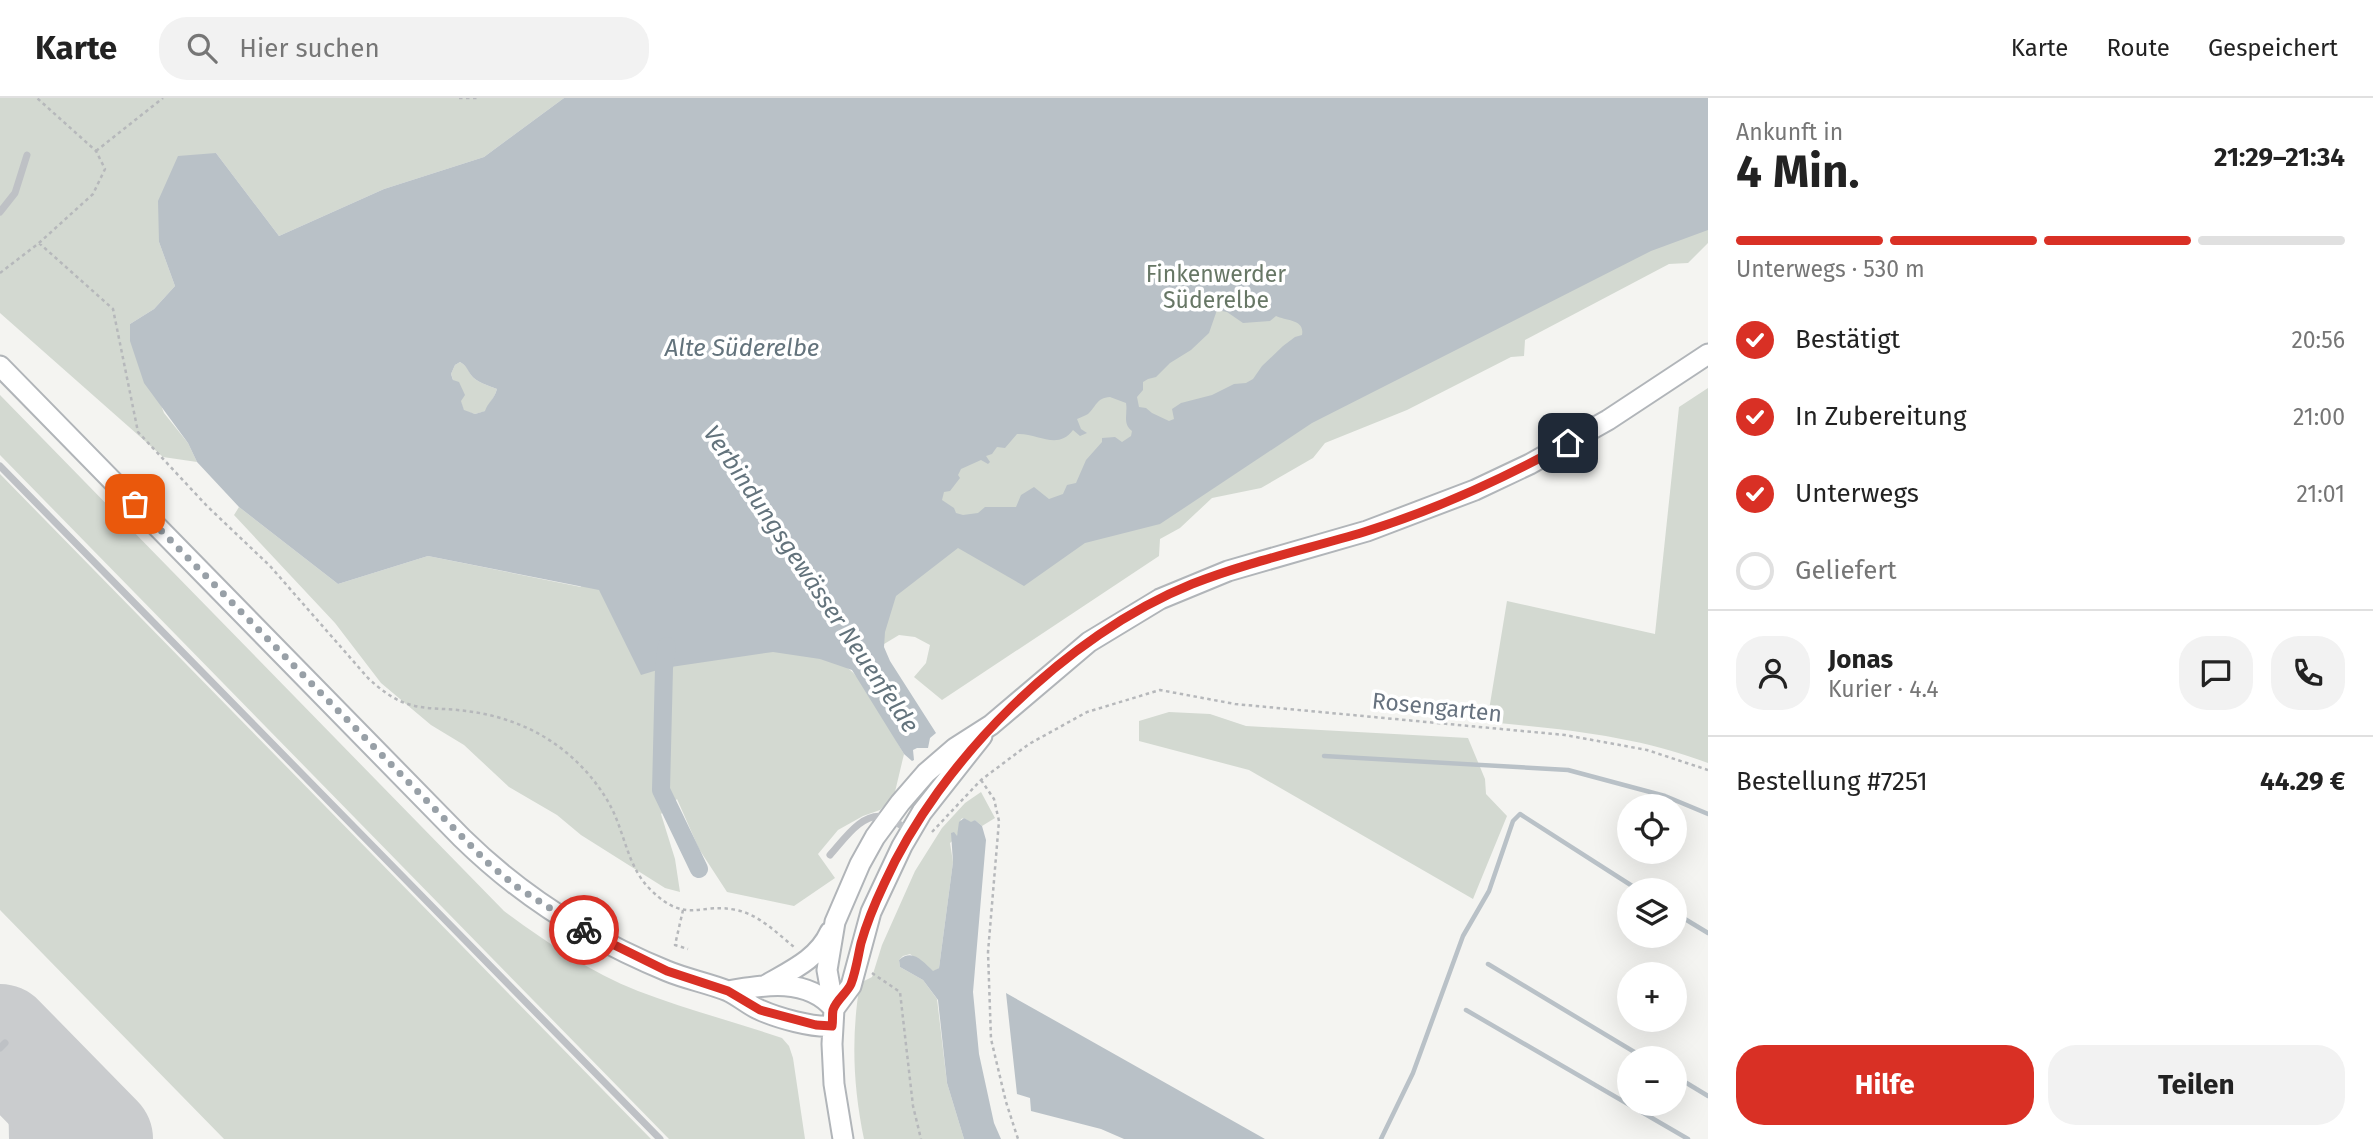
<!DOCTYPE html>
<html lang="de">
<head>
<meta charset="utf-8">
<style>
  body { margin:0; font-family:"Fira Sans",sans-serif; background:#f2f2f2; color:#222; height:100vh; display:flex; flex-direction:column; font-size:26px; white-space:nowrap }
  * { box-sizing:border-box; margin:0 }
  p { font-size:23px; color:#767676 }
  .icon { flex:none; width:38px; height:38px; fill:none; stroke:currentColor; stroke-width:2; stroke-linecap:round; stroke-linejoin:round }
  .map { position:relative; flex:1; overflow:hidden }
  .panel { display:flex; flex-direction:column; background:#fff; width:665px }
  .panel>* { flex:none }
  .fabs { position:absolute; left:1617px; top:696px; display:grid; gap:14px }
  .fabs a { display:grid; place-items:center; width:70px; height:70px; border-radius:50%; background:#fff; box-shadow:0 7px 28px #0002; font-size:35px }
  .pin { position:absolute; display:grid; place-items:center; width:60px; height:60px; color:#fff; margin:-30px; border-radius:14px; box-shadow:0 4px 10px #0006 }
  .courier { position:absolute; display:grid; place-items:center; width:70px; height:70px; margin:-35px; border:5px solid #d93025; border-radius:50%; background:#fff; color:#222; box-shadow:0 2px 9px #0007 }
  .head em { font-style:normal; font-weight:700 }
  .head div { display:flex; flex-direction:column-reverse }
  .head { display:flex; align-items:center; justify-content:space-between; height:119px; padding:0 28px }
  h1 { font-size:46px; font-weight:700; line-height:52px }
  .bar { display:grid; grid-template-columns:repeat(4,1fr); gap:10px 7px; align-content:center; height:84px; padding:0 28px }
  .bar i { height:9px; border-radius:5px; background:#e0e0e0 }
  .bar .on { background:#d93025 }
  .bar p { grid-column:span 4 }
  .line { display:flex; align-items:center; gap:18px; padding:0 28px; border-top:2px solid #e0e0e0 }
  .line div { flex:1 }
  .round { display:grid; place-items:center; flex:none; width:74px; height:74px; border-radius:28px; background:#f2f2f2 }
  ol { padding:0 28px; list-style:none }
  li { display:flex; align-items:center; gap:21px; height:77px }
  li p { margin-inline-start:auto }
  li .icon { padding:7px; border-radius:50%; background:#d93025; color:#fff; stroke-width:4 }
  li:last-child { color:#767676 }
  li i { width:38px; height:38px; border:4px solid #e0e0e0; border-radius:50% }
  .button { display:flex; gap:14px; margin-top:auto; padding:14px 28px }
  .button a { flex:1; height:80px; border-radius:28px; background:#d93025; color:#fff; font-size:28px; font-weight:700; line-height:80px; text-align:center }
  .button a+a { background:#f2f2f2; color:#222 }
  header { display:flex; align-items:center; gap:42px; box-sizing:border-box; height:98px; padding:0 35px; background:#fff; border-bottom:2px solid #e0e0e0 }
  header strong { font-size:33px }
  nav { display:flex; gap:38px; margin-inline-start:auto; font-size:24px }
  .search { width:490px; height:63px; background:#f2f2f2; display:flex; align-items:center; gap:18px; box-sizing:border-box; padding:0 24px; border-radius:28px; color:#767676; font-size:26px }
  main { display:flex; flex:1; min-height:0 }
  .map>svg:first-child { display:block }
</style>
</head>
<body>
<header>
<strong>Karte</strong>
<div class="search"><svg class="icon" aria-label="search" viewBox="0 0 24 24"><circle cx="10" cy="10" r="6"/><path d="M15 15l6 6"/></svg>Hier suchen</div>
<nav><a>Karte</a><a>Route</a><a>Gespeichert</a></nav>
</header>
<main>
<div class="map">
<svg width="1708" height="1041" viewBox="0 0 1708 1041">
  <rect width="100%" height="100%" fill="#f4f4f1"/>
  <path fill="#d3d9d1" d="M 0,0 L 564,0 L 484,59 L 384,91 L 279,138 L 216,55 L 159,144 L 175,188 L 154,211 L 130,226 L 164,315 L 188,345 L 197,364 L 163,359 L 0,215 Z
    M 1708,0 L 1708,145 L 1688,165 L 1669,166 L 1525,242 L 1524,258 L 1511,259 L 1407,312 L 1325,345 L 1313,360 L 1261,390 L 1212,400 L 1180,430 L 1160,441 L 1159,458 L 942,602 L 914,579 L 926,565 L 930,547 L 915,539 L 899,537 L 846,569 C 864,579 892,636 904,656 L 894,698 L 880,712 L 863,718 L 838,732 L 818,756 L 835,780 L 794,808 L 727,794 L 699,751 L 677,701 L 661,716 L 675,761 L 680,794 L 665,790 L 581,737 L 557,717 L 509,689 L 464,647 L 431,627 L 381,585 L 335,525 L 234,417 L 239,409 L 338,486 L 428,458 L 581,489 L 544,331 Z
    M 460,264 C 467,268 467,270 471,277 C 476,284 489,288 497,291 C 494,302 488,305 486,313 L 475,316 L 464,313 L 451,276 L 455,267 Z
    M 1708,290 L 1708,665 C 1637,638 1563,631 1487,624 L 1507,503 L 1655,536 L 1679,309 Z
    M 0,297 L 504,813 C 546,844 590,874 638,893 C 685,911 735,924 782,940 L 789,948 L 793,960 L 805,1041 L 669,1041 L 0,357 Z
    M 0,376 L 651,1041 L 224,1041 L 0,812 Z
    M 1169,614 L 1210,616 L 1246,628 L 1468,640 L 1485,681 L 1486,696 L 1507,718 L 1473,801 L 1249,672 L 1139,643 L 1139,623 Z
    M 981,694 L 995,720 L 982,728 L 975,722 L 971,725 L 964,720 L 961,721 L 957,739 L 950,745 L 953,764 L 939,870 L 933,874 L 910,856 L 903,858 L 899,862 L 900,869 L 923,882 L 937,901 L 947,985 L 964,1041 L 864,1041 C 853,988 851,938 860,885 L 872,879 L 882,847 L 915,773 L 942,730 L 965,705 Z"/>
  <path fill="#b9c1c7" fill-rule="evenodd" d="M 564,0 L 1708,0 L 1708,132 L 1651,153 L 1312,325 L 1160,426 L 1085,445 L 1024,488 L 958,450 L 896,498 L 885,534 L 884,549 L 890,563 L 936,635 L 930,640 L 928,650 L 917,650 L 913,652 L 914,662 L 912,663 L 904,656 L 852,572 L 820,561 L 773,554 L 664,570 L 641,577 L 599,492 L 428,458 L 338,486 L 239,409 L 197,364 L 188,345 L 144,285 L 130,243 L 130,226 L 154,211 L 175,188 L 159,144 L 158,103 L 178,58 L 216,55 L 279,138 L 384,91 L 484,59 ZM 1217,212 L 1227,214 L 1243,225 L 1270,223 L 1276,218 C 1286,223 1305,221 1302,237 L 1295,239 L 1283,248 L 1262,268 L 1253,281 L 1246,285 L 1234,286 L 1212,297 L 1181,305 L 1172,311 L 1174,321 L 1169,323 L 1152,315 L 1146,310 L 1139,309 L 1137,299 L 1143,292 L 1143,284 L 1148,281 L 1156,279 L 1170,265 L 1191,252 L 1209,235 ZM 460,264 C 467,268 466,270 471,277 C 476,284 489,288 497,291 C 494,302 488,304 485,313 L 475,316 L 464,312 L 461,303 L 465,297 L 459,284 L 453,282 L 451,276 L 455,267 ZM 1110,299 L 1126,305 C 1128,316 1122,325 1132,333 L 1131,338 L 1122,344 L 1115,339 L 1102,340 L 1102,344 L 1086,362 L 1076,385 L 1067,387 L 1063,396 L 1049,401 L 1034,389 L 1021,397 L 1016,409 L 985,409 L 978,415 L 963,417 L 956,415 L 954,410 L 942,402 L 944,394 L 950,393 L 960,380 L 958,377 L 961,371 L 981,362 L 988,366 L 990,364 L 986,358 L 992,356 L 997,349 L 1005,350 L 1017,336 C 1039,335 1057,353 1073,332 L 1080,338 L 1087,335 L 1081,331 L 1077,321 C 1081,319 1085,318 1088,316 C 1097,308 1096,300 1110,299 Z
    M 964,720 L 971,724 L 975,722 L 982,728 L 986,742 L 973,894 L 979,956 L 994,1025 L 1001,1041 L 964,1041 L 947,985 L 938,902 L 923,882 L 900,869 L 899,862 C 913,850 923,864 933,873 L 939,870 L 953,764 L 951,735 L 954,734 L 957,738 L 959,724 Z
    M 1006,895 L 1265,1041 L 1124,1041 L 1101,1031 L 1031,1013 L 1030,1000 L 1017,996 Z"/>
  <g fill="none" stroke-linecap="round" stroke-linejoin="round">
    <path stroke="#b9c1c7" stroke-width="4.5" d="M 1324,658 L 1568,672 L 1665,698 L 1708,716
      M 1675,815 L 1708,835
      M 1488,866 L 1646,961
      M 1466,912 L 1688,1041
      M 1675,978 L 1708,998
      M 1381,1041 L 1413,975 L 1463,838 L 1489,793 L 1513,723 L 1520,716 L 1640,793"/>
    <path stroke="#b9c1c7" stroke-width="18" d="M 667,548 L 664,570 L 661,692 L 699,771"/>
    <path stroke="#caccce" stroke-width="44" d="M 5,945 C 26,982 31,999 31,1041
      M 61,1002 C 78,1017 95,1033 117,1041"/>
    <path stroke="#caccce" stroke-width="108" d="M 0,940 L 99,1041"/>
    <defs>
      <path id="secondary" d="M 0,268 L 462,740 C 520,797 591,842 667,873 C 686,881 708,885 728,893 C 739,898 748,907 760,912 C 778,920 813,930 832,928
        M 766,887 C 790,873 818,861 830,834
        M 728,893 C 763,887 808,879 834,911
        M 834,911 L 851,888 L 871,814 L 902,748 L 922,714 L 982,638
        M 843,1041 L 834,986 L 832,946 L 834,911 L 827,872 L 835,824 L 860,766 L 875,739 L 900,705 L 926,675 L 955,650 L 991,627 L 1089,544 L 1160,501 L 1228,473 L 1367,433 L 1475,392 L 1530,366 L 1608,322 L 1708,256"/>
    </defs>
    <use href="#secondary" stroke="#b1b5b9" stroke-width="23"/>
    <path stroke="#b6b8bb" stroke-width="2.5" stroke-dasharray="3.5 3.5" stroke-linecap="butt" d="M 459,0 L 479,0
      M 96,53 L 163,0
      M 39,145 L 113,211 L 138,334 L 207,408 L 270,468 L 368,580 C 380,591 392,601 408,606 C 426,612 447,610 466,613 C 492,616 518,624 541,637 C 571,654 598,682 613,713 C 626,741 629,772 652,793 C 687,827 700,804 736,812 C 758,816 777,835 794,849
      M 0,175 L 39,145 L 93,96 L 105,71 L 96,53 L 37,0
      M 981,682 L 994,701 L 999,723 L 988,854 L 991,941 L 1006,1004 L 1018,1041
      M 932,734 L 981,682 L 1029,646 L 1087,614 L 1160,592 L 1235,606 L 1565,637 L 1647,652 L 1708,672
      M 683,812 L 675,847 L 688,851
      M 872,875 L 900,894 L 913,1008 L 921,1041"/>
    <path stroke="#bec1c5" stroke-width="7" d="M 0,114 L 15,95 L 27,57
      M 0,368 L 660,1041
      M 830,757 C 843,743 862,713 885,719 C 893,721 903,729 910,733
      M 0,950 L 5,945"/>
    <use href="#secondary" stroke="#fff" stroke-width="19"/>
  </g>
  <g fill="none" stroke-linecap="round" stroke-linejoin="round">
    <path stroke="#98a0a7" stroke-width="7" stroke-dasharray="0 12.6" d="M 135,406 L 489,766 L 517,789 L 584,832"/>
    <path stroke="#d93025" stroke-width="9" d="M 584,832 L 667,873 L 728,893 L 760,912 L 816,927 L 832,928 C 833,923 832,917 833,912 C 836,902 847,895 851,886 C 856,873 858,858 861,845 C 867,824 875,805 884,786 C 940,662 1066,537 1192,486 C 1248,464 1307,451 1364,434 C 1435,412 1503,381 1568,345"/>
  </g>
  <g text-anchor="middle" stroke-width="7" stroke-linejoin="round" paint-order="stroke">
    <g font-size="23" fill="#677765" stroke="#fff">
      <text x="1216" y="184">Finkenwerder<tspan x="1216" dy="26">Süderelbe</tspan></text>
    </g>
    <g font-size="23" fill="#67727f" stroke="#fff">
      <text transform="translate(1437 609) rotate(6)" y="8">Rosengarten</text>
    </g>
    <g font-size="24" font-style="italic" fill="#63737c" stroke="#fff">
      <text x="742" y="258">Alte Süderelbe</text>
      <text transform="translate(811 481) rotate(56)" y="8">Verbindungsgewässer Neuenfelde</text>
    </g>
  </g>
</svg>
<div class="fabs">
<a><svg class="icon" aria-label="locate" viewBox="0 0 24 24"><circle cx="12" cy="12" r="6"/><path d="M12 2v4M12 18v4M2 12h4M18 12h4"/></svg></a>
<a><svg class="icon" aria-label="layers" viewBox="0 0 24 24"><path d="M12 4l9 5-9 5-9-5zM3 14l9 5 9-5"/></svg></a>
<a>+</a>
<a>−</a>
</div>
<div class="pin" style="left:135px;top:406px;background:#ea580c"><svg class="icon" aria-label="bag" viewBox="0 0 24 24"><path d="M5 8h14l-1 12H6zM9 8a3 3 0 0 1 6 0"/></svg></div>
<div class="pin" style="left:1568px;top:345px;background:#1f2937"><svg class="icon" aria-label="home" viewBox="0 0 24 24"><path d="M3 11l9-7 9 7M6 9v11h12V9"/></svg></div>
<div class="courier" style="left:584px;top:832px"><svg class="icon" aria-label="bike" viewBox="0 0 24 24"><circle cx="6" cy="16" r="4"/><circle cx="18" cy="16" r="4"/><path d="M6 16l4-8h5l3 8M10 8l3 8H6M13 5h3"/></svg></div>
</div>
<section class="panel">
<div class="head"><div><h1>4 Min.</h1><p>Ankunft in</p></div><em>21:29–21:34</em></div>
<div class="bar"><i class="on"></i><i class="on"></i><i class="on"></i><i></i><p>Unterwegs · 530 m</p></div>
<ol>
<li><svg class="icon" aria-label="check" viewBox="0 0 24 24"><path d="M5 12l5 5 9-10"/></svg>Bestätigt<p>20:56</p></li>
<li><svg class="icon" aria-label="check" viewBox="0 0 24 24"><path d="M5 12l5 5 9-10"/></svg>In Zubereitung<p>21:00</p></li>
<li><svg class="icon" aria-label="check" viewBox="0 0 24 24"><path d="M5 12l5 5 9-10"/></svg>Unterwegs<p>21:01</p></li>
<li><i></i>Geliefert</li>
</ol>
<div class="line" style="height:126px"><a class="round"><svg class="icon" aria-label="person" viewBox="0 0 24 24"><circle cx="12" cy="8" r="4"/><path d="M4 21q1-7 8-7t8 7"/></svg></a><div><b>Jonas</b><p>Kurier · 4.4</p></div><a class="round"><svg class="icon" aria-label="chat" viewBox="0 0 24 24"><path d="M4 5h16v11H9l-5 4z"/></svg></a><a class="round"><svg class="icon" aria-label="phone" viewBox="0 0 24 24"><path d="M5 4h4l2 5-3 2q2 4 5 5l2-3 5 2v4C11 20 4 13 5 4z"/></svg></a></div>
<div class="line" style="height:91px"><div>Bestellung #7251</div><b>44.29 €</b></div>
<div class="button"><a>Hilfe</a><a>Teilen</a></div>
</section>
</main>
</body>
</html>
